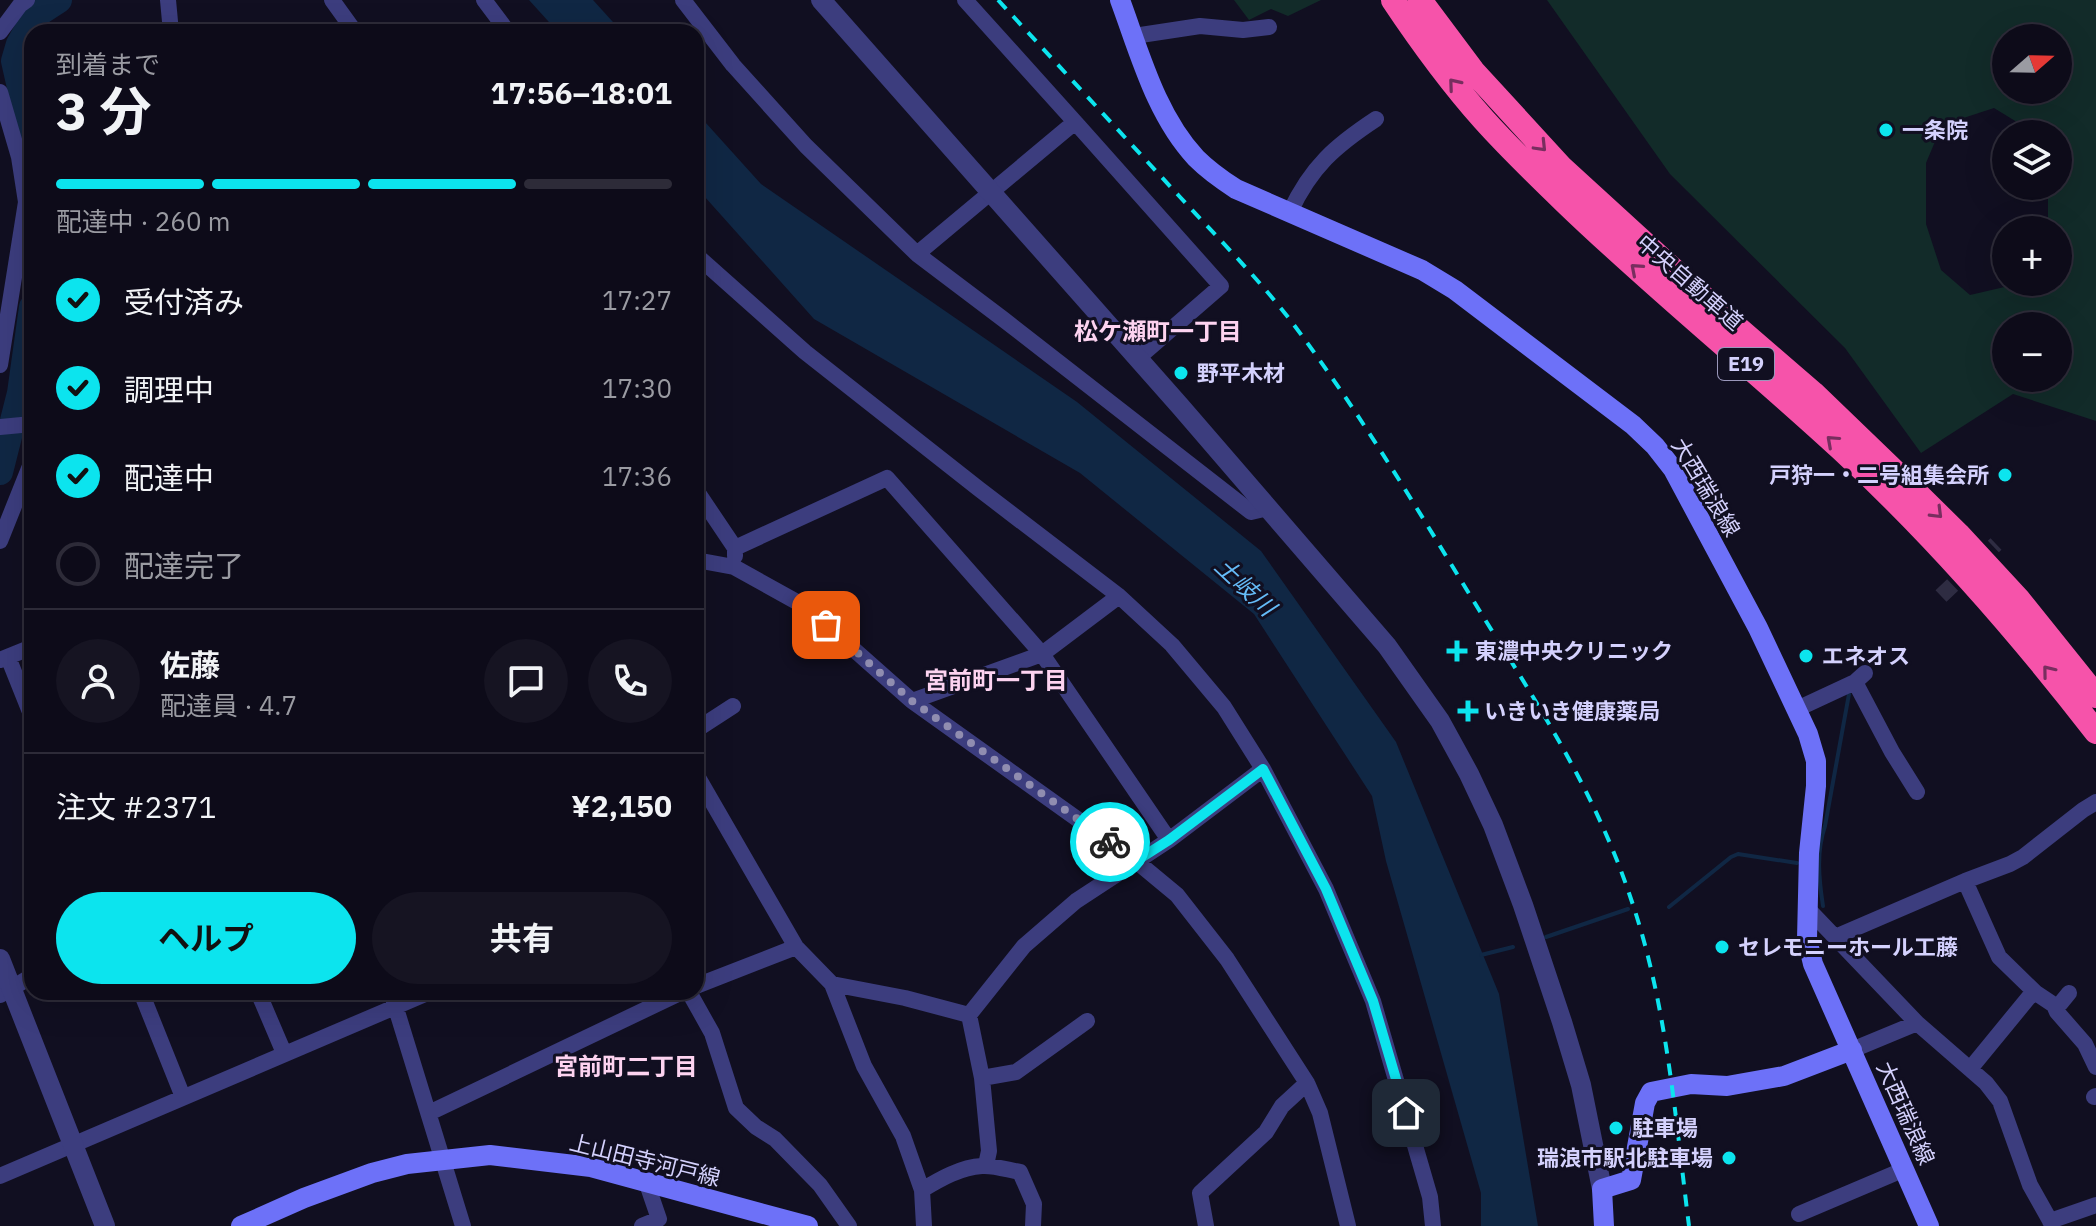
<!DOCTYPE html>
<html lang="ja">
<head>
<meta charset="utf-8">
<style>
  body { margin:0; font-family:"IBM Plex Sans","Noto Sans JP",sans-serif; background:#161422; color:#f1f3f6; height:100vh; display:flex; flex-direction:column; font-size:30px; white-space:nowrap }
  * { box-sizing:border-box; margin:0 }
  p { font-size:26px; color:#9a9ba2 }
  .icon { flex:none; width:44px; height:44px; fill:none; stroke:currentColor; stroke-width:2; stroke-linecap:round; stroke-linejoin:round }
  .map { position:relative; flex:1; overflow:hidden }
  .sheet { position:absolute; left:24px; top:24px; width:680px; height:976px; display:flex; flex-direction:column; background:#0d0b19; border-radius:24px; box-shadow:0 8px 32px #0002,0 0 0 2px #2d2b38 }
  .sheet>* { flex:none }
  .needle { width:52px; rotate:70deg }
  .controls { position:absolute; left:1992px; top:24px; display:grid; gap:16px }
  .controls a { display:grid; place-items:center; width:80px; height:80px; border-radius:50%; background:#0d0b19; box-shadow:0 8px 32px #0002,0 0 0 2px #2d2b38; font-size:40px }
  .pin { position:absolute; display:grid; place-items:center; width:68px; height:68px; color:#fff; margin:-34px; border-radius:16px; box-shadow:0 4px 12px #0006 }
  .courier { position:absolute; display:grid; place-items:center; width:80px; height:80px; margin:-40px; border:6px solid #0ce4ee; border-radius:50%; background:#fff; color:#222; box-shadow:0 2px 10px #0007 }
  .head em { font-style:normal; font-weight:700 }
  .head div { display:flex; flex-direction:column-reverse }
  .head { display:flex; align-items:center; justify-content:space-between; height:136px; padding:0 32px }
  h1 { font-size:52px; font-weight:700; line-height:60px }
  .bar { display:grid; grid-template-columns:repeat(4,1fr); gap:12px 8px; align-content:center; height:96px; padding:0 32px }
  .bar i { height:10px; border-radius:6px; background:#2d2b38 }
  .bar .on { background:#0ce4ee }
  .bar p { grid-column:span 4 }
  .line { display:flex; align-items:center; gap:20px; padding:0 32px; border-top:2px solid #2d2b38 }
  .line div { flex:1 }
  .round { display:grid; place-items:center; flex:none; width:84px; height:84px; border-radius:42px; background:#161422 }
  ol { padding:0 32px; list-style:none }
  li { display:flex; align-items:center; gap:24px; height:88px }
  li p { margin-inline-start:auto }
  li .icon { padding:8px; border-radius:50%; background:#0ce4ee; color:#111; stroke-width:4 }
  li:last-child { color:#9a9ba2 }
  li i { width:44px; height:44px; border:4px solid #2d2b38; border-radius:50% }
  .cta { display:flex; gap:16px; margin-top:auto; padding:16px 32px }
  .cta a { flex:1; height:92px; border-radius:48px; background:#0ce4ee; color:#111; font-size:32px; font-weight:700; line-height:92px; text-align:center }
  .cta a+a { background:#161422; color:#f1f3f6 }
  .map>svg:first-child { display:block }
</style>
</head>
<body>
<div class="map">
<svg width="2096" height="1226" viewBox="0 0 2096 1226">
  <rect width="100%" height="100%" fill="#110f21"/>
  <path fill="#122b29" fill-rule="evenodd" d="M 1234,0 L 1321,0 L 1288,16 L 1271,9 L 1249,20 Z
    M 1547,0 L 2096,0 L 2096,421 L 2013,394 L 1921,453 L 1845,348 L 1670,174 ZM 2006,38 L 2058,38 L 2058,90 L 2006,90 ZM 1994,108 L 2030,130 L 2032,134 L 2058,134 L 2058,186 L 2048,186 L 2048,230 L 2058,230 L 2058,282 L 2026,282 L 1970,295 L 1941,270 L 1926,224 L 1926,163 L 1942,125 ZM 2006,326 L 2058,326 L 2058,378 L 2006,378 Z"/>
  <path fill="#102744" d="M 529,0 L 593,0 L 622,32 L 558,32 Z
    M 696,112 L 761,184 L 1077,402 L 1261,551 L 1396,742 L 1499,994 L 1538,1226 L 1481,1226 L 1481,1193 L 1386,861 L 1372,796 L 1254,614 L 1080,473 L 814,319 L 696,187 Z"/>
  <g fill="none" stroke-linecap="round" stroke-linejoin="round">
    <path stroke="#102744" stroke-width="4" d="M 1823,906 C 1819,880 1816,852 1825,826 L 1849,694
      M 1669,907 L 1731,857 L 1738,854 L 1797,863
      M 1546,937 L 1628,909
      M 1481,955 L 1513,947"/>
    <path stroke="#102744" stroke-width="26" d="M 32,141 L 14,61 L 19,44 L 28,28 L 39,13 L 59,0
      M 0,472 L 20,393 L 32,307"/>
    <path stroke="#2e2c42" stroke-width="16" stroke-dasharray="16 8" stroke-linecap="butt" d="M 1941,596 L 1996,544"/>
    <path stroke="#3c3d7e" stroke-width="16" d="M 168,0 L 171,32
      M 332,0 L 355,32
      M 484,0 L 508,32
      M 683,0 L 733,65 L 806,146 L 917,254 L 1003,319 L 1251,512 L 1268,508
      M 0,32 L 20,5 L 27,0
      M 1134,36 L 1200,26 L 1243,30 L 1269,27
      M 0,92 L 19,157 L 26,202 L 0,365
      M 1075,122 L 1221,286 L 1138,358
      M 1290,212 C 1311,167 1335,146 1376,119
      M 917,254 L 1075,122 L 965,0
      M 696,255 L 805,352 L 979,489 L 1119,596 L 1172,645 L 1224,707 L 1263,769 L 1326,889 L 1373,1001 L 1430,1197 L 1433,1226
      M 0,427 L 32,424
      M 696,490 L 735,548 L 735,556
      M 0,541 L 32,461
      M 735,548 L 887,478 L 1042,654 L 1169,840
      M 696,560 L 734,567 L 806,607 L 912,701 L 1136,861 L 1177,895 L 1227,959 L 1307,1083 L 1320,1113 L 1348,1226
      M 8,657 L 32,717
      M 0,660 L 32,647
      M 1855,682 L 1892,752 L 1917,792
      M 912,701 L 1042,654 L 1119,596
      M 1797,709 L 1855,682 L 1865,673
      M 696,730 L 733,706
      M 696,774 L 796,947 L 832,984 L 864,1066 L 903,1136 L 922,1190 L 924,1226
      M 1965,881 L 1999,957 L 2036,993 L 2054,1005 L 2060,1004 L 2069,993
      M 1809,910 L 1917,1023 L 1986,1083 L 2000,1101 L 2030,1185 L 2053,1226
      M 1835,937 L 1965,881 L 2010,864 L 2023,857 L 2083,810 L 2096,802
      M 832,984 L 905,998 L 969,1015
      M 696,986 L 796,947
      M 141,992 L 183,1097
      M 258,992 L 284,1053
      M 391,992 L 463,1226
      M 689,992 L 712,1033 L 736,1108 L 756,1127 L 775,1139 L 820,1185 L 849,1226
      M 0,995 L 32,976
      M 2054,1005 L 2057,1012 L 2085,1044 L 2096,1067
      M 969,1015 L 1024,946 L 1076,901 L 1169,840 L 1263,769
      M 969,1015 L 982,1078 L 989,1151 L 986,1165
      M 1852,1050 L 1917,1023
      M 1970,1069 L 2029,997 L 2036,993
      M 982,1078 L 1016,1072 L 1087,1021
      M 2094,1097 L 2096,1096
      M 429,1113 L 682,992
      M 0,1176 L 430,992
      M 922,1190 C 940,1179 961,1167 982,1166 C 994,1165 1008,1170 1020,1172 L 1034,1204 L 1033,1226
      M 1799,1214 L 1905,1169
      M 2050,1221 L 2096,1205
      M 642,1226 L 659,1219 L 647,1184
      M 1206,1226 L 1200,1193 L 1266,1132 L 1282,1106 L 1307,1083"/>
    <path stroke="#3c3d7e" stroke-width="20" d="M 821,0 L 1180,406 L 1387,646 L 1440,721 L 1469,774 L 1493,825 L 1523,905 L 1562,1022 L 1581,1085 L 1602,1189
      M 0,959 L 105,1226"/>
    <path stroke="#6d71f8" stroke-width="20" d="M 1120,0 C 1140,54 1156,115 1196,158 C 1208,170 1222,180 1236,189 L 1422,270 L 1455,290 L 1633,425 L 1655,446 L 1673,469 L 1758,628 L 1808,734 L 1816,761 L 1816,786 L 1809,853 L 1807,939 L 1813,964 L 1929,1226
      M 241,1226 L 304,1198 L 372,1173 L 407,1164 L 490,1155 L 591,1167 L 808,1226
      M 1604,1226 L 1602,1189 L 1631,1180 L 1645,1103 L 1651,1092 L 1691,1084 L 1727,1086 L 1784,1076 L 1852,1050"/>
    <path stroke="#f653aa" stroke-width="24" d="M 1393,0 C 1421,42 1451,83 1484,120 C 1510,149 1538,176 1565,202 C 1654,288 1750,365 1841,449 C 1935,536 2018,631 2096,732
      M 1420,0 L 1473,71 L 1561,167 L 1725,317 L 1813,393 L 1895,472 L 1958,534 L 2019,600 L 2096,696"/>
    <path stroke="#0ce4ee" stroke-width="4" stroke-dasharray="12 10" stroke-linecap="butt" d="M 998,0 C 1059,66 1119,131 1180,197 C 1217,237 1257,277 1291,321 C 1362,415 1422,517 1484,618 C 1541,709 1597,796 1631,899 C 1667,1004 1675,1116 1689,1226"/>
  </g>
  <defs><path id="oneway-chevron" d="M-2-3.5L2.5 0L-2 3.5" fill="none" stroke-width="1.6" stroke-linecap="round" stroke-linejoin="round" transform="scale(2)"/></defs>
  <g stroke="#782e5f">
    <use href="#oneway-chevron" transform="translate(1454 84) rotate(-130)"/>
    <use href="#oneway-chevron" transform="translate(1541 146) rotate(46)"/>
    <use href="#oneway-chevron" transform="translate(1636 269) rotate(-139)"/>
    <use href="#oneway-chevron" transform="translate(1832 441) rotate(-138)"/>
    <use href="#oneway-chevron" transform="translate(1937 513) rotate(45)"/>
    <use href="#oneway-chevron" transform="translate(2048 671) rotate(-129)"/>
  </g>
  <g fill="none" stroke-linecap="round" stroke-linejoin="round">
    <path stroke="#908db0" stroke-width="8" stroke-dasharray="0 14.4" d="M 826,625 L 912,701 L 1110,842"/>
    <path stroke="#0ce4ee" stroke-width="10" d="M 1110,842 L 1136,861 L 1169,840 L 1263,769 L 1326,889 L 1373,1001 L 1406,1113"/>
  </g>
  <g fill="#0ce4ee" stroke="#110f21" stroke-width="3">
    <circle cx="1886" cy="130" r="8"/>
    <circle cx="1181" cy="373" r="8"/>
    <circle cx="2005" cy="475" r="8"/>
    <path d="M1453 639h8v8h8v8h-8v8h-8v-8h-8v-8h8z"/>
    <circle cx="1806" cy="656" r="8"/>
    <path d="M1464 699h8v8h8v8h-8v8h-8v-8h-8v-8h8z"/>
    <circle cx="1722" cy="947" r="8"/>
    <circle cx="1616" cy="1128" r="8"/>
    <circle cx="1729" cy="1158" r="8"/>
  </g>
  <g text-anchor="middle" stroke-width="6" stroke-linejoin="round" paint-order="stroke">
    <rect fill="#110f21" stroke="#9a97bb" stroke-width="2" x="1718" y="348" width="56" height="32" rx="6"/>
    <g font-size="20" font-weight="bold" fill="#d4d1fd">
      <text x="1746" y="371">E19</text>
    </g>
    <g font-size="22" font-weight="bold" fill="#d4d1fd" stroke="#110f21" text-anchor="start">
      <text x="1902" y="138">一条院</text>
      <text x="1197" y="381">野平木材</text>
      <text x="1989" y="483" text-anchor="end">戸狩一・二号組集会所</text>
      <text x="1475" y="659">東濃中央クリニック</text>
      <text x="1822" y="664">エネオス</text>
      <text x="1484" y="719">いきいき健康薬局</text>
      <text x="1738" y="955">セレモニーホール工藤</text>
      <text x="1632" y="1136">駐車場</text>
      <text x="1713" y="1166" text-anchor="end">瑞浪市駅北駐車場</text>
    </g>
    <g font-size="22" fill="#d4d1fd" stroke="#110f21">
      <text transform="translate(1690 282) rotate(41)" y="8">中央自動車道</text>
      <text transform="translate(1706 487) rotate(59)" y="8">大西瑞浪線</text>
      <text transform="translate(1906 1113) rotate(66)" y="8">大西瑞浪線</text>
      <text transform="translate(645 1160) rotate(14)" y="8">上山田寺河戸線</text>
    </g>
    <g font-size="24" font-weight="bold" fill="#fdd3f0" stroke="#110f21">
      <text x="1158" y="340">松ケ瀬町一丁目</text>
      <text x="996" y="689">宮前町一丁目</text>
      <text x="626" y="1075">宮前町二丁目</text>
    </g>
    <g font-size="24" font-style="italic" fill="#65bbf7" stroke="#110f21">
      <text transform="translate(1245 587) rotate(43)" y="8">土岐川</text>
    </g>
  </g>
</svg>
<div class="controls">
<a><svg class="needle" viewBox="-14 -14 28 28"><path d="M0-13l5 13h-10z" fill="#e53935"/><path d="M0 13l5-13h-10z" fill="#9a9ba2"/></svg></a>
<a><svg class="icon" aria-label="layers" viewBox="0 0 24 24"><path d="M12 4l9 5-9 5-9-5zM3 14l9 5 9-5"/></svg></a>
<a>+</a>
<a>−</a>
</div>
<div class="pin" style="left:826px;top:625px;background:#ea580c"><svg class="icon" aria-label="bag" viewBox="0 0 24 24"><path d="M5 8h14l-1 12H6zM9 8a3 3 0 0 1 6 0"/></svg></div>
<div class="pin" style="left:1406px;top:1113px;background:#1f2937"><svg class="icon" aria-label="home" viewBox="0 0 24 24"><path d="M3 11l9-7 9 7M6 9v11h12V9"/></svg></div>
<div class="courier" style="left:1110px;top:842px"><svg class="icon" aria-label="bike" viewBox="0 0 24 24"><circle cx="6" cy="16" r="4"/><circle cx="18" cy="16" r="4"/><path d="M6 16l4-8h5l3 8M10 8l3 8H6M13 5h3"/></svg></div>
<section class="sheet">
<div class="head"><div><h1>3 分</h1><p>到着まで</p></div><em>17:56–18:01</em></div>
<div class="bar"><i class="on"></i><i class="on"></i><i class="on"></i><i></i><p>配達中 · 260 m</p></div>
<ol>
<li><svg class="icon" aria-label="check" viewBox="0 0 24 24"><path d="M5 12l5 5 9-10"/></svg>受付済み<p>17:27</p></li>
<li><svg class="icon" aria-label="check" viewBox="0 0 24 24"><path d="M5 12l5 5 9-10"/></svg>調理中<p>17:30</p></li>
<li><svg class="icon" aria-label="check" viewBox="0 0 24 24"><path d="M5 12l5 5 9-10"/></svg>配達中<p>17:36</p></li>
<li><i></i>配達完了</li>
</ol>
<div class="line" style="height:144px"><a class="round"><svg class="icon" aria-label="person" viewBox="0 0 24 24"><circle cx="12" cy="8" r="4"/><path d="M4 21q1-7 8-7t8 7"/></svg></a><div><b>佐藤</b><p>配達員 · 4.7</p></div><a class="round"><svg class="icon" aria-label="chat" viewBox="0 0 24 24"><path d="M4 5h16v11H9l-5 4z"/></svg></a><a class="round"><svg class="icon" aria-label="phone" viewBox="0 0 24 24"><path d="M5 4h4l2 5-3 2q2 4 5 5l2-3 5 2v4C11 20 4 13 5 4z"/></svg></a></div>
<div class="line" style="height:104px"><div>注文 #2371</div><b>¥2,150</b></div>
<div class="cta"><a>ヘルプ</a><a>共有</a></div>
</section>
</div>
</body>
</html>
